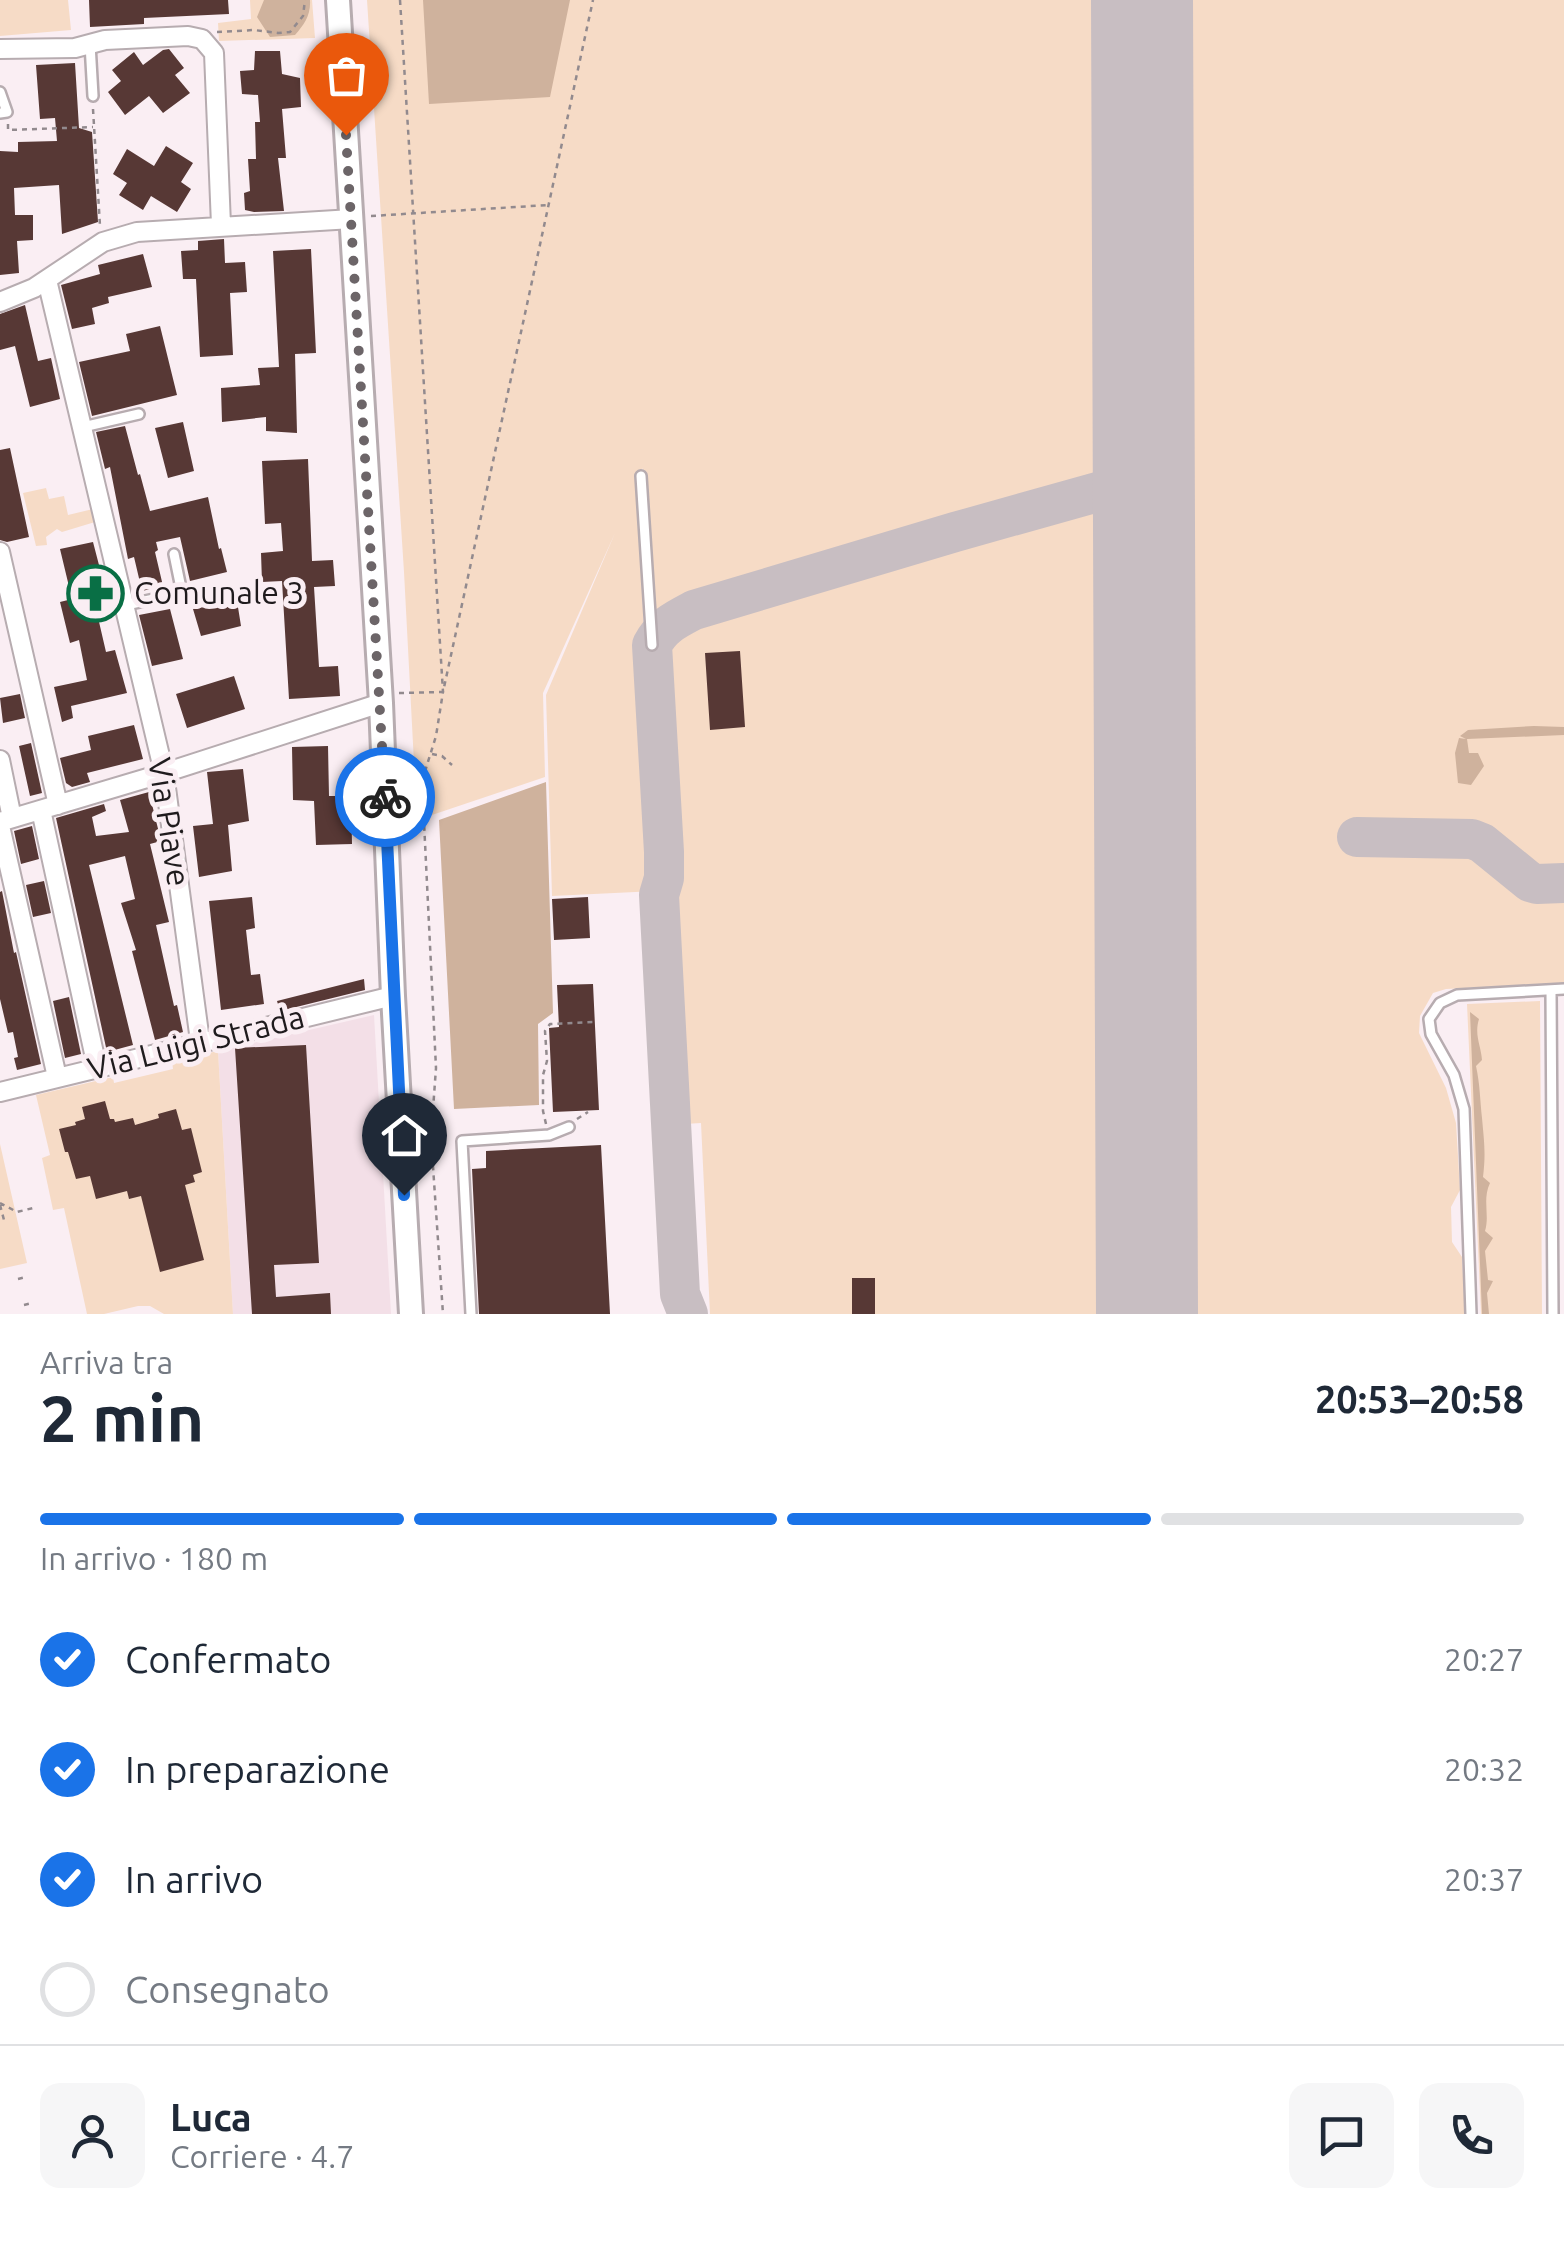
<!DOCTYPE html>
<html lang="it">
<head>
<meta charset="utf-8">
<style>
  body { margin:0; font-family:Ubuntu,sans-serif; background:#f6f6f7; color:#1f2937; height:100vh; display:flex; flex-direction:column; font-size:38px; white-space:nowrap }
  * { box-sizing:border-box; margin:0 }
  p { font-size:32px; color:#747a83 }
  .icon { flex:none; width:55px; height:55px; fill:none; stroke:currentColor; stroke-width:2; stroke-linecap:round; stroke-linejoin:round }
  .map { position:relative; height:1314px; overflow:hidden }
  .sheet { display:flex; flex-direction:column; background:#fff; flex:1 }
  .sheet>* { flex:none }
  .pin { position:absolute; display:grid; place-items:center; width:85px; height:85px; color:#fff; margin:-102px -42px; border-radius:50% 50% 50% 0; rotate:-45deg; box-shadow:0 0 10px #0007 }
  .pin .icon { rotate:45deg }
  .courier { position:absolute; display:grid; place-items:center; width:100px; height:100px; margin:-50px; border:8px solid #1a73e8; border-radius:50%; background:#fff; color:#222; box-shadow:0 2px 12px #0007 }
  .summary em { font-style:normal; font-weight:700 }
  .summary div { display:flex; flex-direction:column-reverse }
  .summary { display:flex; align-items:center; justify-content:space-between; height:170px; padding:0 40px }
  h1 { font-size:65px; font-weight:700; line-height:75px }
  .bar { display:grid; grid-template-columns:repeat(4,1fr); gap:15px 10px; align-content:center; height:120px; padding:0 40px }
  .bar i { height:12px; border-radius:8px; background:#e0e1e3 }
  .bar .on { background:#1a73e8 }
  .bar p { grid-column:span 4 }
  .line { display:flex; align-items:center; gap:25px; padding:0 40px; border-top:2px solid #e0e1e3 }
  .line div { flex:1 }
  .round { display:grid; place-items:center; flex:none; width:105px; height:105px; border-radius:20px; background:#f6f6f7 }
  ol { padding:0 40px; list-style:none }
  li { display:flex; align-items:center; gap:30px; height:110px }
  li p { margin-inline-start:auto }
  li .icon { padding:10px; border-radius:50%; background:#1a73e8; color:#fff; stroke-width:4 }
  li:last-child { color:#747a83 }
  li i { width:55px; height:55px; border:5px solid #e0e1e3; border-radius:50% }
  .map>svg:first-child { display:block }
</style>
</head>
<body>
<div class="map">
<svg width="1564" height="1314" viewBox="0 0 1564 1314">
  <rect width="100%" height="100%" fill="#faeef3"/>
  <path fill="#f3dfe7" d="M 374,1015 L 391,1314 L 233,1314 L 218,1051 Z"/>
  <path fill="#f6dbc6" d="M 0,0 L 68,0 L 71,30 L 0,36 Z
    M 250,0 L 312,0 L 315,38 L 219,41 L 218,23 L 251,19 Z
    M 367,0 L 1106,0 L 1109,477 L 655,612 L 643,468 L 637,482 L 656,891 L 552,896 L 546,695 L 615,533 L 543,693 L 545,777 L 417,820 L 404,572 Z
    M 1175,0 L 1564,0 L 1564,983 L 1446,989 L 1433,993 L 1420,1016 L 1419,1033 L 1446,1088 L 1456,1123 L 1460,1190 L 1451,1207 L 1452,1242 L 1462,1257 L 1465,1314 L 1182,1314 Z
    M 46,488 L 49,499 L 64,496 L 68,515 L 93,509 L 95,522 L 62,532 L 57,529 L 46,537 L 47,545 L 36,546 L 23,493 Z
    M 1108,504 L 1111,1314 L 710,1314 L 701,1123 L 685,1124 L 675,896 L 660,646 L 671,632 L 736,604 L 1035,515 L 1038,522 Z
    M 1540,1001 L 1542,1314 L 1481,1314 L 1467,1004 Z
    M 218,1051 L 233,1314 L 164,1314 L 150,1306 L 138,1306 L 104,1314 L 87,1314 L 64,1208 L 53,1210 L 42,1158 L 50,1155 L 36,1095 L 113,1077 L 114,1083 L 173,1069 L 172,1061 Z
    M 0,1144 L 27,1263 L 0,1269 Z"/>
  <path fill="#cfb29d" d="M 264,0 L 310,0 C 311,15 304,25 295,35 L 270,37 L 257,17 Z
    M 423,0 L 570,0 L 550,97 L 429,104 Z
    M 1534,726 L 1564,727 L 1564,735 L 1467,739 L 1469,753 L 1478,753 L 1484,766 L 1471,785 L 1458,783 L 1455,753 L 1459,738 L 1466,739 L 1460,736 L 1468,730 Z
    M 546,782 L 553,1013 L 538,1024 L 539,1105 L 454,1109 L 439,820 Z
    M 1470,1012 L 1479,1019 C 1474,1035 1481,1045 1482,1060 L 1476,1066 C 1480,1084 1480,1100 1482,1118 C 1484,1141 1486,1153 1483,1177 L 1490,1183 C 1482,1200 1490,1215 1485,1231 L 1493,1238 L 1485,1251 L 1488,1280 L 1493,1281 L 1487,1293 L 1489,1314 L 1482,1314 Z"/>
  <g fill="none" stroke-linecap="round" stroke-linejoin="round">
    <path stroke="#c8bec2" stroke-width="40" d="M 1357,837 L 1472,839 L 1482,843 L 1530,882 L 1537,884 L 1564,883
      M 688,1314 L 680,1294 L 659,895 L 664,878 L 664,852 L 652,645 C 662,626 675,620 694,610 L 955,532 L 1144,479"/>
    <path stroke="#c8bec2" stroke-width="102" d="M 1142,0 L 1147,1314"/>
  </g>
  <path fill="#573835" d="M 89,0 L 228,0 L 229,14 L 144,18 L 144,24 L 90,27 Z
    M 169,49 L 184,68 L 175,75 L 190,93 L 163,113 L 149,96 L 125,115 L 108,92 L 121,81 L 112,70 L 134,52 L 143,65 L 163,50 Z
    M 255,51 L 280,51 L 282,74 L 300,78 L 301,107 L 282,109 L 286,158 L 278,158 L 284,211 L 254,212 L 245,210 L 244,193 L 250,191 L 248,159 L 256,159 L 255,122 L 260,122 L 258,95 L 242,94 L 240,71 L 254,70 Z
    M 75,63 L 79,128 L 92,132 L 98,222 L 62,234 L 59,185 L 14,188 L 15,215 L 33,215 L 33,240 L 17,241 L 19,273 L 0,275 L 0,151 L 18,152 L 18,142 L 57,141 L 55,118 L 40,119 L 36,65 Z
    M 166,146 L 193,163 L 181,182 L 191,189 L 177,212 L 151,196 L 143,210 L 119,195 L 127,183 L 113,174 L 127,149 L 154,166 Z
    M 224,239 L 225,263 L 245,262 L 247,292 L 230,293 L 233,355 L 200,357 L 196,279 L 183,279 L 181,251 L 198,250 L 198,241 Z
    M 311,249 L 316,353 L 295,354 L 297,433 L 266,431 L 266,417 L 222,422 L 221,388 L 260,385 L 258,368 L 279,367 L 273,251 Z
    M 143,254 L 152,287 L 108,297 L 109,303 L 92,308 L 95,324 L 72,329 L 61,285 L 100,274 L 98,265 Z
    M 25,305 L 38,361 L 51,358 L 60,399 L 30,407 L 15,346 L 0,350 L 0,314 Z
    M 160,326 L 177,395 L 92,416 L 79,362 L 130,351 L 126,334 Z
    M 183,422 L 194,471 L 168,478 L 155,428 Z
    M 125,426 L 138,475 L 140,474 L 150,511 L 208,497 L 219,549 L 221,548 L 227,572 L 190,581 L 180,537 L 156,542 L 158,550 L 155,552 L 163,586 L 142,591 L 134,557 L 128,559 L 110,467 L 105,469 L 96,432 Z
    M 10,448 L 29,537 L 7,542 L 0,540 L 0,450 Z
    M 308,459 L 312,561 L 333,560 L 335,586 L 314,587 L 319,667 L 338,666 L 340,696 L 289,699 L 282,581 L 262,582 L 261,553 L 283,551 L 281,523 L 265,524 L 262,461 Z
    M 93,542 L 106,592 L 93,596 L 106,652 L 115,650 L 127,693 L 71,706 L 73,718 L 62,722 L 54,687 L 87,680 L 79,640 L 70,643 L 60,602 L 72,599 L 60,549 Z
    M 237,601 L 241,626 L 201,636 L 193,609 Z
    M 170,609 L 183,659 L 152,666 L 139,615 Z
    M 740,651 L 745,727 L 710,730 L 705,653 Z
    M 234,676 L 245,709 L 187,728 L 176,694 Z
    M 20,694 L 25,718 L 3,723 L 0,698 Z
    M 134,725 L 143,759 L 87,773 L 90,782 L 72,787 L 66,783 L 60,758 L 91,750 L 88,736 Z
    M 31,743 L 42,793 L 30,796 L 19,746 Z
    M 328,746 L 329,796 L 351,796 L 352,844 L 316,845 L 314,801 L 293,800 L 292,747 Z
    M 243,769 L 249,821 L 228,825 L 232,871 L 199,877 L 193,826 L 213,824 L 207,772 Z
    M 149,792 L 161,841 L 150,844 L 169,922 L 156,925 L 174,1006 L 177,1005 L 183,1032 L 155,1040 L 132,951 L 136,950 L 121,903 L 135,899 L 125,856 L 89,865 L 133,1045 L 107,1052 L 56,818 L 104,804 L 106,811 L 92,817 L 96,836 L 129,832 L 120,800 Z
    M 32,826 L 39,859 L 21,864 L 14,831 Z
    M 44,881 L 51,913 L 33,917 L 26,885 Z
    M 2,891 L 14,953 L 16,952 L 41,1064 L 17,1070 L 14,1058 L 18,1057 L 13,1032 L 8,1033 L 0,999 L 0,892 Z
    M 252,897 L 255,928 L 246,930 L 251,975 L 260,974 L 264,1004 L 221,1010 L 209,901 Z
    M 588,897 L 590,938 L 554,940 L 552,899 Z
    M 364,979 L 365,990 L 280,1011 L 277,1001 Z
    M 593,984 L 599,1110 L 553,1112 L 549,1028 L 559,1027 L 557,985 Z
    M 69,997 L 81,1054 L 65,1058 L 53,1001 Z
    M 306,1045 L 319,1263 L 274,1265 L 276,1297 L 330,1293 L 331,1314 L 252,1314 L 235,1048 Z
    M 105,1101 L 110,1119 L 114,1119 L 115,1122 L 133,1118 L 135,1125 L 159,1118 L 158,1114 L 176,1109 L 182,1130 L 191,1128 L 202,1172 L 193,1175 L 195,1182 L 185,1185 L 204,1260 L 160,1272 L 141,1196 L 129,1199 L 127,1191 L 96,1199 L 90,1176 L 76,1179 L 68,1152 L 65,1152 L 59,1129 L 76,1125 L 75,1122 L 85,1119 L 82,1107 Z
    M 601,1145 L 610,1314 L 479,1314 L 472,1169 L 486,1168 L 486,1151 Z
    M 852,1278 L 875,1278 L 875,1314 L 852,1314 Z"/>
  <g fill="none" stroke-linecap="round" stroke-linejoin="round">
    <defs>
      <path id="service" d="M 90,44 L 93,96
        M 0,92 L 7,112 L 0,113
        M 83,427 L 139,414
        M 641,476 L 652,645
        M 126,605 L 182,593 L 174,554
        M 1551,990 L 1553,1314
        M 471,1314 L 462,1141 L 549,1135 L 569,1127
        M 1471,1314 L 1464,1109 L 1454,1075 L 1431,1034 L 1429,1019 L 1440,1003 L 1457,995 L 1564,989"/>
      <path id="minor" d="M 0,49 L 75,48 L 105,40 L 188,36 L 202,39 L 214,53 L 221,225
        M 47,280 L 164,773 L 200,1041
        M 0,302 L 34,288 L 103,242 L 137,232 L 352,219
        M 0,552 L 58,805
        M 0,760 L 12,818
        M 41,810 L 97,1067
        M 0,822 L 164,773 L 381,703
        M 0,826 L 57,1077
        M 0,1092 L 393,996"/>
      <path id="tertiary" d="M 338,0 L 381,703 L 393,996 L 411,1314"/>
    </defs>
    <use href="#service" stroke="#b7acb0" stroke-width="14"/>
    <use href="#minor" stroke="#b7acb0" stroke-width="22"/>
    <use href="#tertiary" stroke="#b7acb0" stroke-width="28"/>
    <path stroke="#928a8e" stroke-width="2.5" stroke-dasharray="5 5" stroke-linecap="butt" d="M 400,0 L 443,692 L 436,736 L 422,781 L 436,1068 L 431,1137 L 443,1314
      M 217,32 L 254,30 L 278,33 L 290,32 L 303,16 L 305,0
      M 93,109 L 100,226
      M 8,124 L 8,130 L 93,127
      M 371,216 L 548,205
      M 399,693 L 443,692 L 593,0
      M 432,754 L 442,756 L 452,765
      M 577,1119 L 588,1112
      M 546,1124 L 543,1111 L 543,1075 L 547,1061 L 545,1031 L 550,1024 L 594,1022
      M 0,1203 L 17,1212 L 33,1208
      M 0,1205 L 4,1220 L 0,1221
      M 18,1279 L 26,1277
      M 24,1305 L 32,1303"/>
    <use href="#service" stroke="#fff" stroke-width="9"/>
    <use href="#minor" stroke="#fff" stroke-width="18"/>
    <use href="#tertiary" stroke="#fff" stroke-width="22"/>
  </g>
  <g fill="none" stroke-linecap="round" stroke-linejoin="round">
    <path stroke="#6c6568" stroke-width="10" stroke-dasharray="0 18" d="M 346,135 L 385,797"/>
    <path stroke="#1a73e8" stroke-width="12" d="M 385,797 L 404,1195"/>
  </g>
  <defs>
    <symbol id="pharmacy-ring" viewBox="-11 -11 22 22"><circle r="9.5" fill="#faeef3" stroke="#096f45" stroke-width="1.5"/><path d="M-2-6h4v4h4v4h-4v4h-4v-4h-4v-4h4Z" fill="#096f45"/></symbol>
  </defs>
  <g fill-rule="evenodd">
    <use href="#pharmacy-ring" x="64" y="562" width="63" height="63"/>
  </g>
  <g text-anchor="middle" stroke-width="10" stroke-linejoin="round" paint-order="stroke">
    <g font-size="32" fill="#1f1b1d" stroke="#faeef3" text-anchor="start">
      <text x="134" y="604">Comunale 3</text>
    </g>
    <g font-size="32" fill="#1f1b1d" stroke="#faeef3">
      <text transform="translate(169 822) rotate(81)" y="11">Via Piave</text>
      <text transform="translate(196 1043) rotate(-14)" y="11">Via Luigi Strada</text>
    </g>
  </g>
</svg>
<div class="pin" style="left:346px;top:135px;background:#ea580c"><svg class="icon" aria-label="bag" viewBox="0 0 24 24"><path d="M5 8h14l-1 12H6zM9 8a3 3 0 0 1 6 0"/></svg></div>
<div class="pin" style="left:404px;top:1195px;background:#1f2937"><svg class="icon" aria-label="home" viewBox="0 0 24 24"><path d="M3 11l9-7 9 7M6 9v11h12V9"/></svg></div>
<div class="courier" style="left:385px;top:797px"><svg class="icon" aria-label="bike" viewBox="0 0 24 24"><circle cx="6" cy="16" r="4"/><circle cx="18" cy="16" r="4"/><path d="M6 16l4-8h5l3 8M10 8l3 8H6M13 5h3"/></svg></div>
</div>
<section class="sheet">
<div class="summary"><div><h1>2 min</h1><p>Arriva tra</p></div><em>20:53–20:58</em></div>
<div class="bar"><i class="on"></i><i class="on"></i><i class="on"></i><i></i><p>In arrivo · 180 m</p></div>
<ol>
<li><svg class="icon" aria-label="check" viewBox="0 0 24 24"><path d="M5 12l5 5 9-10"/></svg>Confermato<p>20:27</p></li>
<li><svg class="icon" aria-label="check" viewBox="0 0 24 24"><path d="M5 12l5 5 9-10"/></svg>In preparazione<p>20:32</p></li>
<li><svg class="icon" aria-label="check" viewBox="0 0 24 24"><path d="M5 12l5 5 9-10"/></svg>In arrivo<p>20:37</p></li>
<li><i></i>Consegnato</li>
</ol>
<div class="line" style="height:180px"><a class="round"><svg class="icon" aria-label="person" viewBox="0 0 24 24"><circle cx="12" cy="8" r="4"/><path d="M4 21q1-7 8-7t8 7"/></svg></a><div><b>Luca</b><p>Corriere · 4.7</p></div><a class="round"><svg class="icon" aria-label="chat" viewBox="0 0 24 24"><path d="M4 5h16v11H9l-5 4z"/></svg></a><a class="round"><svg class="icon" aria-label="phone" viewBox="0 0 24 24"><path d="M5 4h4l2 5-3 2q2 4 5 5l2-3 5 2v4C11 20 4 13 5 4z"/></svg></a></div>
</section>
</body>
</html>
